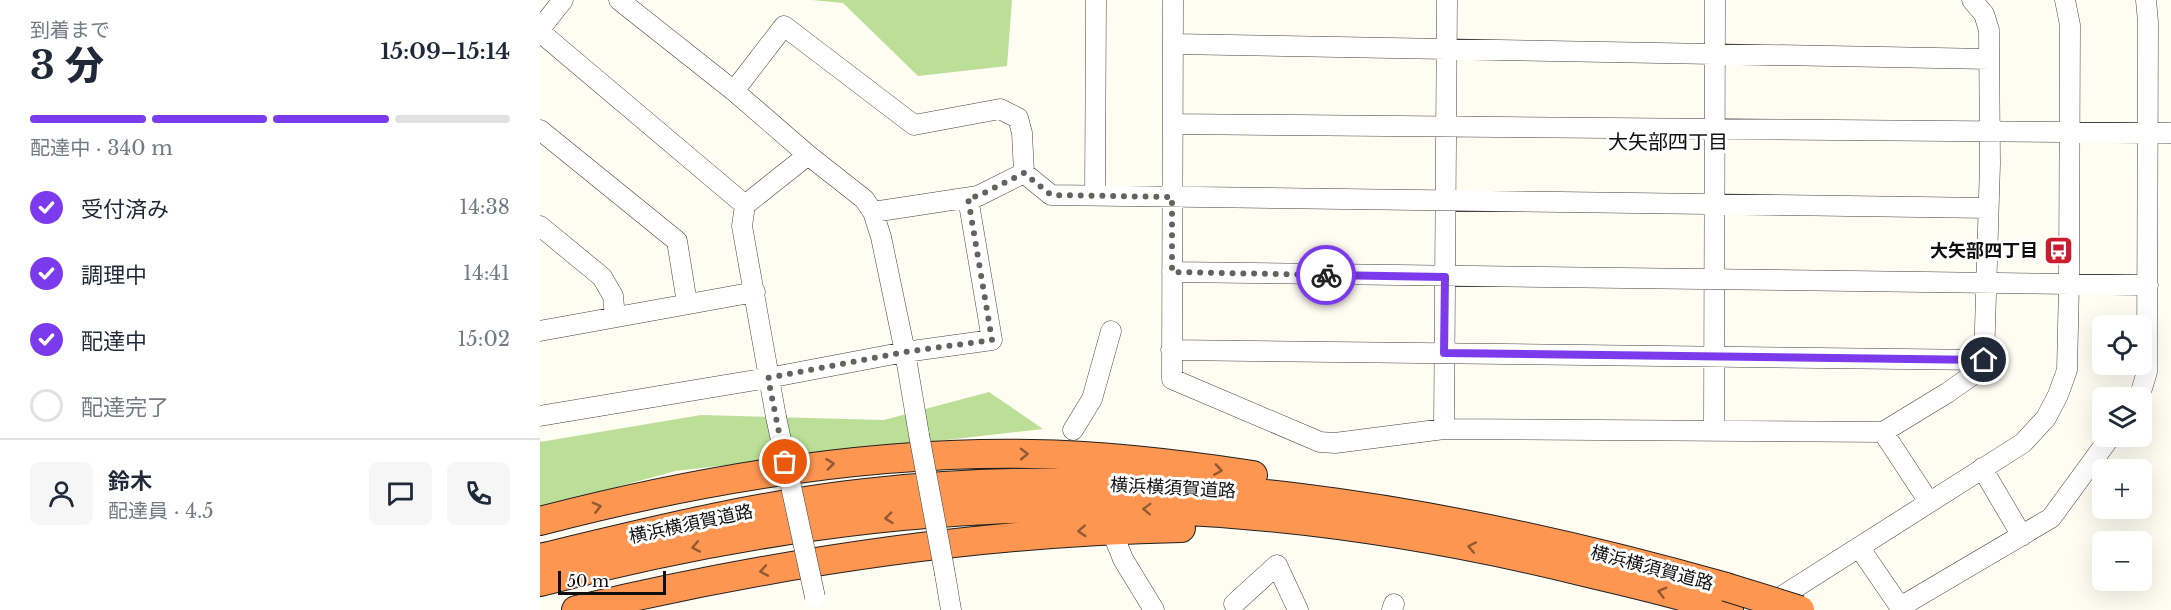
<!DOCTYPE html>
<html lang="ja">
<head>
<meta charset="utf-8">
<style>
  body { margin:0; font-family:"Libre Baskerville","Noto Sans JP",serif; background:#f6f6f7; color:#1f2937; height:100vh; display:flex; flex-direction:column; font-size:22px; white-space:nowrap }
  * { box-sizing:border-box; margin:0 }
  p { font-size:20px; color:#747a83 }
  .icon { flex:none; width:33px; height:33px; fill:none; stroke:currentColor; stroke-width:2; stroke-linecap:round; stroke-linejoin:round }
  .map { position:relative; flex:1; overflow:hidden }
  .details { display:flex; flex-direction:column; background:#fff; width:540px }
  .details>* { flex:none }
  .tools { position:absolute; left:1552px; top:315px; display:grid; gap:12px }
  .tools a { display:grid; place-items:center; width:60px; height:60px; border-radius:9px; background:#fff; box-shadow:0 6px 24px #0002; font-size:30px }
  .scale { position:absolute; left:18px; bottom:15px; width:108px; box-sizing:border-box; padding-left:6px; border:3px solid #0f0f0f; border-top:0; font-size:16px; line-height:21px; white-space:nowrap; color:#0f0f0f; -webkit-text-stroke:4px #fff; paint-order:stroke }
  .pin { position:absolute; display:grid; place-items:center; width:51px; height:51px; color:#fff; margin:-26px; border:3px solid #fff; border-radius:50%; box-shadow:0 2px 6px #0007 }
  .courier { position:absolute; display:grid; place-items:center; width:60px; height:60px; margin:-30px; border:4px solid #7c3aed; border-radius:50%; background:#fff; color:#222; box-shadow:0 2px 8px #0007 }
  .overview em { font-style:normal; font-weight:800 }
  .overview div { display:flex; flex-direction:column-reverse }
  .overview { display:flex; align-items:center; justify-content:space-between; height:102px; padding:0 30px }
  h1 { font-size:39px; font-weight:800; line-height:45px }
  .bar { display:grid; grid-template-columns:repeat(4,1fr); gap:9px 6px; align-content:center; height:72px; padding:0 30px }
  .bar i { height:8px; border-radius:4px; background:#e0e1e3 }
  .bar .active { background:#7c3aed }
  .bar p { grid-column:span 4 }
  .line { display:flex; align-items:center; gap:15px; padding:0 30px; border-top:2px solid #e0e1e3 }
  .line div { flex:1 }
  .round { display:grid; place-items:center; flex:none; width:63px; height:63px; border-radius:9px; background:#f6f6f7 }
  ol { padding:0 30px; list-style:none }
  li { display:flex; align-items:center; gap:18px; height:66px }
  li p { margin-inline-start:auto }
  li .icon { padding:6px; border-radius:50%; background:#7c3aed; color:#fff; stroke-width:4 }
  li:last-child { color:#747a83 }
  li i { width:33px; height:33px; border:3px solid #e0e1e3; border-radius:50% }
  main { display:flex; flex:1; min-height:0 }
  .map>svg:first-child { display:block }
</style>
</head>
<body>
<main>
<section class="details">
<div class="overview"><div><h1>3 分</h1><p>到着まで</p></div><em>15:09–15:14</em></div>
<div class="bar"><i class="active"></i><i class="active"></i><i class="active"></i><i></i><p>配達中 · 340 m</p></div>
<ol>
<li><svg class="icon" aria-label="check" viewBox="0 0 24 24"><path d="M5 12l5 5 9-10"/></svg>受付済み<p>14:38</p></li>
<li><svg class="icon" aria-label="check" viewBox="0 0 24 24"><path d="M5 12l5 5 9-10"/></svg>調理中<p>14:41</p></li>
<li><svg class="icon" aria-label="check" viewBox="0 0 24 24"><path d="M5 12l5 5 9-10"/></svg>配達中<p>15:02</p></li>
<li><i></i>配達完了</li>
</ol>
<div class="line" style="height:108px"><a class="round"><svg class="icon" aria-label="person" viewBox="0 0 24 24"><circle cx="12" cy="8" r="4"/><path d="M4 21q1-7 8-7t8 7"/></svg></a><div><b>鈴木</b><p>配達員 · 4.5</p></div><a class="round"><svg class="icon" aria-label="chat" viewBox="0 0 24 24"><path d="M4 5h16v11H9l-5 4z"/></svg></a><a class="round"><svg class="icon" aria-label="phone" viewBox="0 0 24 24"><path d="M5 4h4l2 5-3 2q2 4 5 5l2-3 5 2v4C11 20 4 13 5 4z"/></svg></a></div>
</section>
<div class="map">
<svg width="1631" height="610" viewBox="0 0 1631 610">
  <rect width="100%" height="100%" fill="#fffcf2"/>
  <path fill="#bbdf96" d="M 272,0 L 472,0 L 467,66 L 378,76 L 303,3 Z
    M 449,392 L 503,429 L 135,471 L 0,508 L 0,442 L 161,415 L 344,420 Z"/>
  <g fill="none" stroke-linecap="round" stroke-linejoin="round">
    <defs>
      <path id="minor" d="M 79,0 L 194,91 L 268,155 L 324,199 L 333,212 L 341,237 L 365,352 L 379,435
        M 633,0 L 632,379 L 780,442 L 795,443 L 904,429 L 1343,432 L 1407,393 L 1437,372 L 1444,360 L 1450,164 L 1449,30 L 1444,14 L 1432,0
        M 0,29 L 23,0
        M 0,32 L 205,205
        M 633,44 L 1449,59
        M 194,91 L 244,26 L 374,125 L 460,109 L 478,118 L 482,133 L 484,173
        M 633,124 L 1631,133
        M 0,130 L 137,241 L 147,303
        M 555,196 L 556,0
        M 333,212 L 438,196 L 484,173 L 511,195 L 1448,208
        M 0,226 L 62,277 L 73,296 L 75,317
        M 632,272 L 1608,285
        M 0,331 L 215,292
        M 631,350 L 1444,360
        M 1599,398 L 1607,372 L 1608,22 L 1606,0
        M 0,416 L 228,378 L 365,352 L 452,340 L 428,198
        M 236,417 L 202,226 L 205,205 L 268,155
        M 904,429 L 907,0
        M 533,430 L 552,399 L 571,331
        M 1174,430 L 1175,0
        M 1343,432 L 1389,502
        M 1442,468 L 1482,536
        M 575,539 L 583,559 L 614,610
        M 1319,547 L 1360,607 L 1511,518 L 1571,436
        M 405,574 L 411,610
        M 694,604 L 737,565 L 758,610
        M 1228,605 L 1483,443 L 1506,418 L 1518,395 L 1527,370 L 1529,285 L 1530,25 L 1525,0
        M 852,610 L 854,604"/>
      <path id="highway" d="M 0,521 C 161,479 326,451 492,454 C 567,455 640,464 713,475
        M 0,558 C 108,532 216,505 326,493 C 616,460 908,508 1186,587
        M 0,582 C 146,544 297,517 448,510 C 651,500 852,524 1048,573 C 1095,584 1143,595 1189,610
        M 36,610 C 234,563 437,532 641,528"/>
    </defs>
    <use href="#minor" stroke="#424242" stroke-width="21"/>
    <use href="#highway" stroke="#202020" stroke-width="30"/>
    <use href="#minor" stroke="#fff" stroke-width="20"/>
    <use href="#highway" stroke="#fd9651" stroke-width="28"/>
    <defs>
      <path id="minor-bridge" d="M 236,417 L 275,597
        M 379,435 L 405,574"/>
      <path id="highway-bridge" d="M 1186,587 L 1260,610"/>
    </defs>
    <use href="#minor-bridge" stroke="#424242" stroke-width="21" stroke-linecap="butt"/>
    <use href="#highway-bridge" stroke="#202020" stroke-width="30" stroke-linecap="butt"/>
    <use href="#minor-bridge" stroke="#fff" stroke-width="20"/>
    <use href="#highway-bridge" stroke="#fd9651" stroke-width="28"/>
  </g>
  <defs><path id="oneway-chevron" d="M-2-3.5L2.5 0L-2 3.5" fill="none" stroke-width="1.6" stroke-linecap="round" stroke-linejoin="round" transform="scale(1.5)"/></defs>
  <g stroke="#925933">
    <use href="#oneway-chevron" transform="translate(484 454) rotate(-1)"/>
    <use href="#oneway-chevron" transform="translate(290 464) rotate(-7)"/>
    <use href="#oneway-chevron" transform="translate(678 470) rotate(9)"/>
    <use href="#oneway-chevron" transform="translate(57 507) rotate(-14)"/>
    <use href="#oneway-chevron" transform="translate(607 509) rotate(-178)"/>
    <use href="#oneway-chevron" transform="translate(349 518) rotate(174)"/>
    <use href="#oneway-chevron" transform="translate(542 531) rotate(177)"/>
    <use href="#oneway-chevron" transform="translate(156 547) rotate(169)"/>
    <use href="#oneway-chevron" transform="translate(932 547) rotate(-169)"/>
    <use href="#oneway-chevron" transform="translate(224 571) rotate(170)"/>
    <use href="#oneway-chevron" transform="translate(1122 592) rotate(-165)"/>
  </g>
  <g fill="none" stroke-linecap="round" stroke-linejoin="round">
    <path stroke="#63625e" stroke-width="6" stroke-dasharray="0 10.8" d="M 245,462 L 228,378 L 365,352 L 452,340 L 428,198 L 438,196 L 484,173 L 511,195 L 632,197 L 632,272 L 786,275"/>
    <path stroke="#7c3aed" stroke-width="8" d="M 786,275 L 905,277 L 904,353 L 1444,360"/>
  </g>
  <defs>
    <symbol id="bus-square" viewBox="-11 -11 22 22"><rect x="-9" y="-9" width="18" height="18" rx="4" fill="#ca1d30" stroke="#fff"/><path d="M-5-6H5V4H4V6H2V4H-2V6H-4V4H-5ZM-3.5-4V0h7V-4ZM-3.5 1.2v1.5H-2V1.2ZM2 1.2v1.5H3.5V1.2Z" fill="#fff"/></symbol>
  </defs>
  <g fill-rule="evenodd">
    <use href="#bus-square" x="1502" y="234" width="33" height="33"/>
  </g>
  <g text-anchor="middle" stroke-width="6" stroke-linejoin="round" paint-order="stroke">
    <g font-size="18" font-weight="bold" fill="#0f0f0f" stroke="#fff" text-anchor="end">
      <text x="1498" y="257">大矢部四丁目</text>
    </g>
    <g font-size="18" fill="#0f0f0f" stroke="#fff">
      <text transform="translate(633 488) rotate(3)" y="6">横浜横須賀道路</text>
      <text transform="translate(151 524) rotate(-12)" y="6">横浜横須賀道路</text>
      <text transform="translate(1112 568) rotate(15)" y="6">横浜横須賀道路</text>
    </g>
    <g font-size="20" fill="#0f0f0f" stroke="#fff">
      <text x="1128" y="149">大矢部四丁目</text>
    </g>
  </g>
</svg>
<div class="tools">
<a><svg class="icon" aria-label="locate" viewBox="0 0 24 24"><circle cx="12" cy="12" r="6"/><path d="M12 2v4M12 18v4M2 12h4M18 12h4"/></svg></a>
<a><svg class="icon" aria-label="layers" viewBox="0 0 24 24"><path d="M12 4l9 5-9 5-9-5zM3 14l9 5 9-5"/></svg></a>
<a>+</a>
<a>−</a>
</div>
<div class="scale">50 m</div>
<div class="pin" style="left:245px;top:462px;background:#ea580c"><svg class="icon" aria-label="bag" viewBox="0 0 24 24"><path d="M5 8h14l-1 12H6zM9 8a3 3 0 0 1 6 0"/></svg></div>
<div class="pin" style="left:1444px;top:360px;background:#1f2937"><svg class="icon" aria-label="home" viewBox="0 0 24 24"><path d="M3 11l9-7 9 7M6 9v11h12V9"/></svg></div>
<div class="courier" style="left:786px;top:275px"><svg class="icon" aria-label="bike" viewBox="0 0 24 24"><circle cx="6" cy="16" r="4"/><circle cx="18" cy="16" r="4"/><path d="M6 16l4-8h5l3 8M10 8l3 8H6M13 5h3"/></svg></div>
</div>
</main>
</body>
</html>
